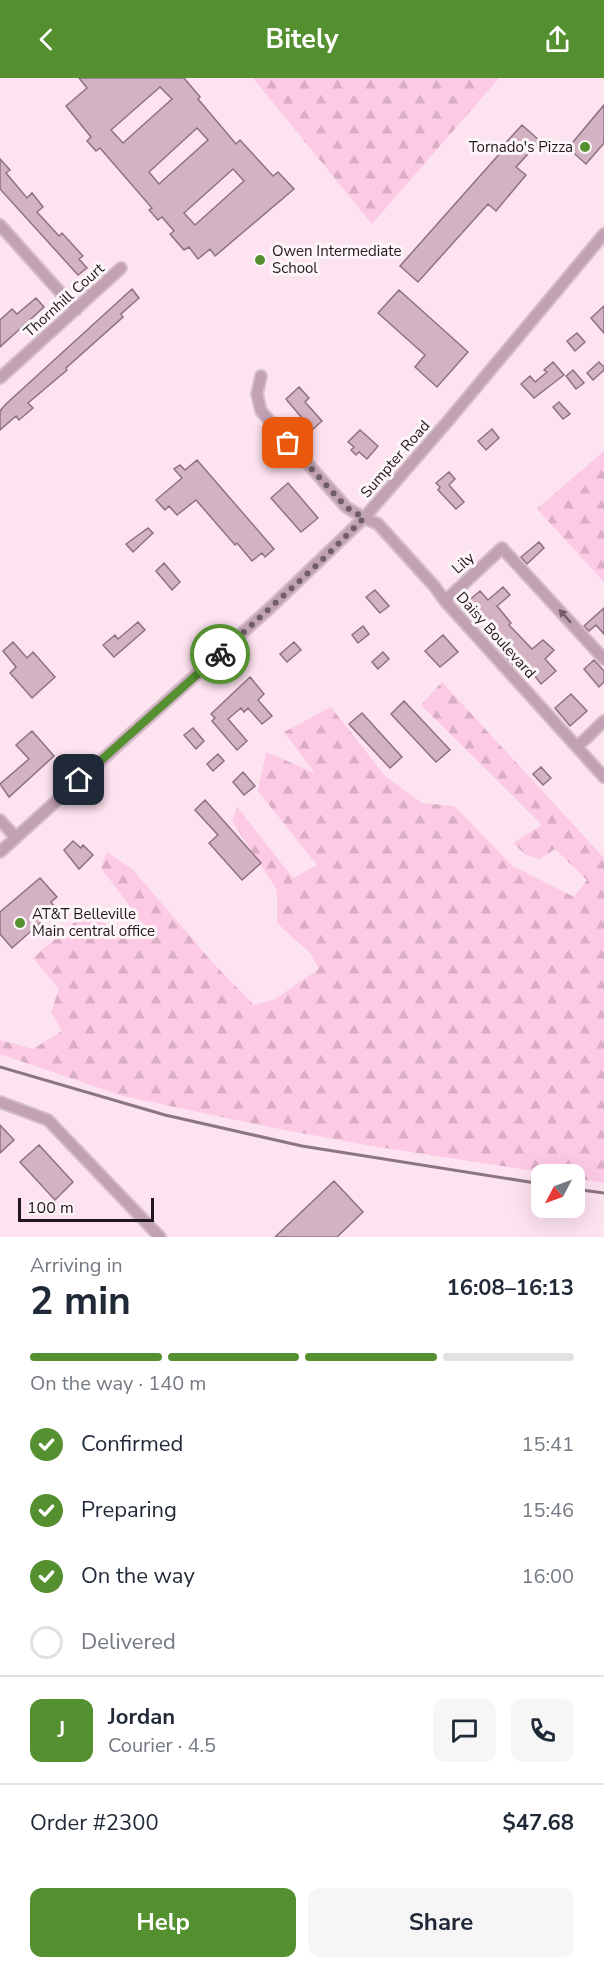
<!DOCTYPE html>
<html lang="en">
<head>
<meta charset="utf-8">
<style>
  body { margin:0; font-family:"Nunito Sans",sans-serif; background:#f6f6f7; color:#1f2937; height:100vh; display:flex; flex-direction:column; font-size:22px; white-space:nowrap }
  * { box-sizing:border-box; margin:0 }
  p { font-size:20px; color:#747a83 }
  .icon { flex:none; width:33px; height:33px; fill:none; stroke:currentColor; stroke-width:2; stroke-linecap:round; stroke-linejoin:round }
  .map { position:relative; height:1159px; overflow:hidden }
  .drawer { display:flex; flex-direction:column; background:#fff; flex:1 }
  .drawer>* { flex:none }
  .needle { width:39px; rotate:229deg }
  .controls { position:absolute; left:531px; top:1086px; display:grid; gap:12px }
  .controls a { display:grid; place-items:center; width:54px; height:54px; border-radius:12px; background:#fff; box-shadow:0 6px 24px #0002; font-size:30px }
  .scale { position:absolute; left:18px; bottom:15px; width:136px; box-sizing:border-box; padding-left:6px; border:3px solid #22171d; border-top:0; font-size:16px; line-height:21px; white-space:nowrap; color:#22171d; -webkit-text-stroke:4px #fdf6f9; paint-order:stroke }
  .pin { position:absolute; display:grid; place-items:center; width:51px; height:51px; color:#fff; margin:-26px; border-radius:12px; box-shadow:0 3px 9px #0006 }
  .courier { position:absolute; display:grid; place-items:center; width:60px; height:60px; margin:-30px; border:4px solid #54902f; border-radius:50%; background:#fff; color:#222; box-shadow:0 2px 8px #0007 }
  .summary em { font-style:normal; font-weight:700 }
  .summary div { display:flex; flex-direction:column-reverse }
  .summary { display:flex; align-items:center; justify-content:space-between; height:102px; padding:0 30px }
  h1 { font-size:39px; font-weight:700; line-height:45px }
  .bar { display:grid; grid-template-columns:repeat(4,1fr); gap:9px 6px; align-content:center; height:72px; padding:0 30px }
  .bar i { height:8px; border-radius:4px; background:#e0e1e3 }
  .bar .on { background:#54902f }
  .bar p { grid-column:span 4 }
  .line { display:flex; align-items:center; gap:15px; padding:0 30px; border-top:2px solid #e0e1e3 }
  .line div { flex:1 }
  .round { display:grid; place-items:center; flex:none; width:63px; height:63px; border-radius:12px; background:#f6f6f7 }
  ol { padding:0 30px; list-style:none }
  li { display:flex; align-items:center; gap:18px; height:66px }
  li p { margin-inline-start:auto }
  li .icon { padding:6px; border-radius:50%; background:#54902f; color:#fff; stroke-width:4 }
  li:last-child { color:#747a83 }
  li i { width:33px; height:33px; border:3px solid #e0e1e3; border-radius:50% }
  .button { display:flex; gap:12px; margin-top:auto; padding:12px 30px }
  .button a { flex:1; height:69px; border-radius:12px; background:#54902f; color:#fff; font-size:24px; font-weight:700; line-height:69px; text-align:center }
  .button a+a { background:#f6f6f7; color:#1f2937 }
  header { display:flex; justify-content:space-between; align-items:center; height:78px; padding:0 30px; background:#54902f; color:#fff; font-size:27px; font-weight:700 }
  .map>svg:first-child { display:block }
</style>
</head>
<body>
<header><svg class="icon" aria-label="back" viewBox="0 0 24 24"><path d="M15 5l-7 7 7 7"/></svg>Bitely<svg class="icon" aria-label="share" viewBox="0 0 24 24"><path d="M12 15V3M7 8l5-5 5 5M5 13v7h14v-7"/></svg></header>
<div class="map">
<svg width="604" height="1159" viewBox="0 0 604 1159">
  <defs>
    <pattern id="forest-firs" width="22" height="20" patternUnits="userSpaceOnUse" patternTransform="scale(1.5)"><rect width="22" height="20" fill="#fdcae5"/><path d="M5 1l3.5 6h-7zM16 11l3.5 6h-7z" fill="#d9adc4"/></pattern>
  </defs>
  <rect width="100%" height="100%" fill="#fde2f0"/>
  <path fill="url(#forest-firs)" d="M 253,0 L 499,0 L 372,146 Z
    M 604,373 L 604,504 L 537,431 Z
    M 442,604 L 604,780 L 604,1105 L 575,1100 L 574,1096 L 553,1096 L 372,1068 L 269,1049 L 123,1018 L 0,976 L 0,962 L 33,971 L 62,953 L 51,934 L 59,911 L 33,880 L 87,834 L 121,857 L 144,847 L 101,790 L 107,774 L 133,792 L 212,884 L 254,927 L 275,921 L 319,891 L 311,876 L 277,845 L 277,812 L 232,743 L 237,729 L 293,800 L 317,787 L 258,713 L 266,674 L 315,695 L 284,654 L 331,629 L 385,698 L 422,725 L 454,728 L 513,788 L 574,819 L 587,802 L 555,771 L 540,781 L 526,777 L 513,765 L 542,747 L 421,627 Z"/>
  <path fill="#d3b2c3" stroke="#8f7181" stroke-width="1.5" fill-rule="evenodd" d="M 79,0 L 184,0 L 200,19 L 198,21 L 236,66 L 240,62 L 273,98 L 278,94 L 294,111 L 215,178 L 210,171 L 198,181 L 189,169 L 184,172 L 170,156 L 174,153 L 162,139 L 158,142 L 149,132 L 152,130 L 100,70 L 96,73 L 87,63 L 91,59 L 66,28 L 87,10 ZM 160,9 L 172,21 L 123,65 L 111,52 ZM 197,50 L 208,62 L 159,106 L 149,94 ZM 233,91 L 244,103 L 195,147 L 184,135 Z
    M 604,27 L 604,65 L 586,86 L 568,70 Z
    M 522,47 L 540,63 L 516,89 L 526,97 L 496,133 L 488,126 L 418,204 L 400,188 L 502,73 L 500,71 Z
    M 0,81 L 10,92 L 6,95 L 27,120 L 32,115 L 43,129 L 37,134 L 59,158 L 62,155 L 83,178 L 79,181 L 87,190 L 78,197 L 0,111 Z
    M 132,211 L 139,220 L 121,236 L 123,239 L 66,290 L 67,292 L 28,325 L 33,330 L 19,342 L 16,338 L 0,352 L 0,333 L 6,326 Z
    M 399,212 L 468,274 L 437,309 L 415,289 L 425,277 L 378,235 Z
    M 36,220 L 44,229 L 0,269 L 0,242 L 12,231 L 17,236 Z
    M 604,228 L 604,255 L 591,240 Z
    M 577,255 L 585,264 L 575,273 L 567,263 Z
    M 553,284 L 564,297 L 534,320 L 521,306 L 530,298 L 535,304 L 547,294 L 544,292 Z
    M 599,284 L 604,289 L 604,292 L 593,302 L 587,295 Z
    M 573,292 L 584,305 L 576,311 L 566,298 Z
    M 299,309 L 309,320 L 305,324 L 322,343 L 312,352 L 286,321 Z
    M 559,324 L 570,336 L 563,341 L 553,329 Z
    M 492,351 L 499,360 L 486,372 L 478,363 Z
    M 360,352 L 378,368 L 367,381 L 359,374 L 356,377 L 351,372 L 354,369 L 348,364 Z
    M 197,382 L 274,471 L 265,479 L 262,475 L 252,483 L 237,465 L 235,467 L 196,422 L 177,437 L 169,428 L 165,432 L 156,422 L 182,400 L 174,391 L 180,387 L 185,392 Z
    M 449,394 L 455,401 L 449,407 L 464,424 L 456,431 L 438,412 L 440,409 L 436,405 Z
    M 288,405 L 318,440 L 301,454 L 271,420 Z
    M 148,450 L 153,455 L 133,474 L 126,466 Z
    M 539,464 L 544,470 L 527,486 L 521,479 Z
    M 164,485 L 180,504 L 172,512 L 156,493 Z
    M 503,509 L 510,517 L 497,528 L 511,545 L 509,547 L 532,571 L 543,562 L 554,572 L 545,581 L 556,593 L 541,606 L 531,593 L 526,598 L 515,585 L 513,587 L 498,570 L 505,564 L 467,524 L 480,513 L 488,522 Z
    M 375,512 L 389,528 L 380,535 L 366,519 Z
    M 604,530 L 604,556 L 596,547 L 589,553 L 584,548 Z
    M 138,544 L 145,552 L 114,579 L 103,567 L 115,557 L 118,561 Z
    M 363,548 L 369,556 L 358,565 L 352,557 Z
    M 443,557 L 458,574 L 440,589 L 425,573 Z
    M 13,564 L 27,580 L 33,574 L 55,599 L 32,620 L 10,595 L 16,589 L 3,573 Z
    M 294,564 L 301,572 L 287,584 L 280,576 Z
    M 383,574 L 389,581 L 378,591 L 372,584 Z
    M 594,582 L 604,593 L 604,604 L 599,609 L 584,591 Z
    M 250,599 L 264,616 L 258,622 L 272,638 L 262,646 L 248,630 L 244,634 L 241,630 L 228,641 L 247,663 L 237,672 L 212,643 L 215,640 L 211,636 Z
    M 571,616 L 587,633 L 570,648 L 555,630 Z
    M 404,623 L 450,672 L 436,684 L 391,636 Z
    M 362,635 L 402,679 L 390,690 L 349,646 Z
    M 193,650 L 204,663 L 196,671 L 184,657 Z
    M 32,653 L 54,678 L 9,719 L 0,706 L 29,681 L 16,667 Z
    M 218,676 L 224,683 L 213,693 L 207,686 Z
    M 541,689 L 551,700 L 543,707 L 533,696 Z
    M 243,694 L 255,708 L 244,717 L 233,704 Z
    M 205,722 L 261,785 L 242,802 L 209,765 L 218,757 L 195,732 Z
    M 73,763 L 81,770 L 83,767 L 93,777 L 79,791 L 64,772 Z
    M 40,800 L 57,819 L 51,824 L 56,831 L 12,870 L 0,856 L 0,834 Z
    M 0,1047 L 14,1062 L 0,1075 Z
    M 39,1067 L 73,1104 L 55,1122 L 20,1084 Z
    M 334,1103 L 363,1134 L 337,1159 L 275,1159 Z"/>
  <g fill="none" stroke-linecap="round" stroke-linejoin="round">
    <defs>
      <path id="minor" d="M 0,147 L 76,232
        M 261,298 L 257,316 L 261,333 L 346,429 L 364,440 L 378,446 L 435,509 L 445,523 L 604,699
        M 0,300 L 121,190
        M 445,523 L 502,470 L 604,581
        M 577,669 L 604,643
        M 0,742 L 16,760
        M 0,774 L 271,529 L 364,440 L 448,343 L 604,156
        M 0,1024 L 48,1042 L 160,1159"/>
    </defs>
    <use href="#minor" stroke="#d6bdca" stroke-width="14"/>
    <use href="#minor" stroke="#c2a1b2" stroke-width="10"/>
    <path stroke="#897680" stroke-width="3" d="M 0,989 L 165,1037 L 302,1068 L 542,1106
      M 574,1111 L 604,1115"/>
  </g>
  <defs><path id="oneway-solid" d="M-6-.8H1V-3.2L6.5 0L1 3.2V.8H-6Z" transform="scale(1.5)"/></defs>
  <use fill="#725c68" href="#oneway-solid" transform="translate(565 538) rotate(-132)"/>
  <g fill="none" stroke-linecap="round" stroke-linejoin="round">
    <path stroke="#6f5e67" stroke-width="6" stroke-dasharray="0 10.8" d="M 220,576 L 320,484 L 364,440 L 346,429 L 288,365"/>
    <path stroke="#54902f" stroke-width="8" d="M 79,702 L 220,576"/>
  </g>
  <g fill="#54902f" stroke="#fdf6f9" stroke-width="2">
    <circle cx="585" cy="69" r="6"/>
    <circle cx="260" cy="182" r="6"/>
    <circle cx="20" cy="845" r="6"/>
  </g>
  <g text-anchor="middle" stroke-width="6" stroke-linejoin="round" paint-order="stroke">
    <g font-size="15" fill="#22171d" stroke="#fdf6f9" text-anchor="start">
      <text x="573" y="74" text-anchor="end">Tornado's Pizza</text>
      <text x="272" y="178">Owen Intermediate<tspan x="272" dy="17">School</tspan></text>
      <text x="32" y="841">AT&amp;T Belleville<tspan x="32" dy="17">Main central office</tspan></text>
    </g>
    <g font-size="15" fill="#22171d" stroke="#fdf6f9">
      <text transform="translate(64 222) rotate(-42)" y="5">Thornhill Court</text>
      <text transform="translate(395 381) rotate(-49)" y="5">Sumpter Road</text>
      <text transform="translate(463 485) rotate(-42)" y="5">Lily</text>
      <text transform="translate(496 557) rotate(48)" y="5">Daisy Boulevard</text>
    </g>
  </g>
</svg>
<div class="controls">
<a><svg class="needle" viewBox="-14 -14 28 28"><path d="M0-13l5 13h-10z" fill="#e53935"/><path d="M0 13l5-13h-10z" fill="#747a83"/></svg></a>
</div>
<div class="scale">100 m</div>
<div class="pin" style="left:288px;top:365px;background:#ea580c"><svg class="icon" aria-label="bag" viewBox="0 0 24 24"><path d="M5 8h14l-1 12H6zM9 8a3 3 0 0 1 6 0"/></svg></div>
<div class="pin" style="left:79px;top:702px;background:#1f2937"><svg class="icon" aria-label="home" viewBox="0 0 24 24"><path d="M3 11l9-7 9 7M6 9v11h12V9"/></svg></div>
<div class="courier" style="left:220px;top:576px"><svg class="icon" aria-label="bike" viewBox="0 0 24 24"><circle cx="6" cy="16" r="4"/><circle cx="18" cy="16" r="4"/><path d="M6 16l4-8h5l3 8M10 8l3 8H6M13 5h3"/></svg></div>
</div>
<section class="drawer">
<div class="summary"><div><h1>2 min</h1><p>Arriving in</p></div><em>16:08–16:13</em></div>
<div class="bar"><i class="on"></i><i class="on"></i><i class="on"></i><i></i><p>On the way · 140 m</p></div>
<ol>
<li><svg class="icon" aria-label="check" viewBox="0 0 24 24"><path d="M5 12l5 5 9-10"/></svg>Confirmed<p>15:41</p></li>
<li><svg class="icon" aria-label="check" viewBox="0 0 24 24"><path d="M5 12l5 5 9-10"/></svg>Preparing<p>15:46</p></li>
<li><svg class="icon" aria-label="check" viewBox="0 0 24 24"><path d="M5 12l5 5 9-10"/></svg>On the way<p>16:00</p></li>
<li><i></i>Delivered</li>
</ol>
<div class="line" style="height:108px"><b class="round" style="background:#54902f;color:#fff">J</b><div><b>Jordan</b><p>Courier · 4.5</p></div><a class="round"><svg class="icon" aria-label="chat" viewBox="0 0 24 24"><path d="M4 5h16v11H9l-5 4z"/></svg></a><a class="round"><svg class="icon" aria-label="phone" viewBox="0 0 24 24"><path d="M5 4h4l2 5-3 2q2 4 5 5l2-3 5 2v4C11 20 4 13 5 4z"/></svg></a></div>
<div class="line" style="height:78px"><div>Order #2300</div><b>$47.68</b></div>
<div class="button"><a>Help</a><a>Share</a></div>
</section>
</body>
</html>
